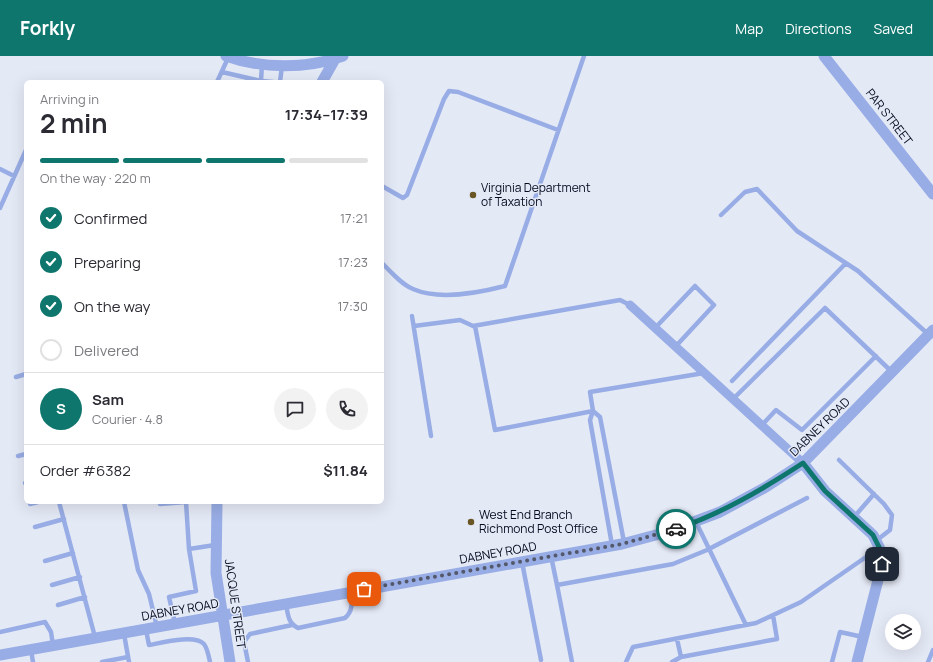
<!DOCTYPE html>
<html lang="en">
<head>
<meta charset="utf-8">
<style>
  body { margin:0; font-family:Manrope,sans-serif; background:#f2f2f3; color:#2b2b33; height:100vh; display:flex; flex-direction:column; font-size:15px; white-space:nowrap }
  * { box-sizing:border-box; margin:0 }
  p { font-size:13px; color:#7c7c81 }
  .icon { flex:none; width:22px; height:22px; fill:none; stroke:currentColor; stroke-width:2; stroke-linecap:round; stroke-linejoin:round }
  .map { position:relative; flex:1; overflow:hidden }
  .panel { position:absolute; left:24px; top:24px; width:360px; height:424px; display:flex; flex-direction:column; background:#fff; border-radius:6px; box-shadow:0 4px 16px #0002 }
  .panel>* { flex:none }
  .fabs { position:absolute; left:885px; top:558px; display:grid; gap:8px }
  .fabs a { display:grid; place-items:center; width:36px; height:36px; border-radius:50%; background:#fff; box-shadow:0 4px 16px #0002; font-size:20px }
  .pin { position:absolute; display:grid; place-items:center; width:34px; height:34px; color:#fff; margin:-17px; border-radius:8px; box-shadow:0 2px 6px #0006 }
  .courier { position:absolute; display:grid; place-items:center; width:40px; height:40px; margin:-20px; border:3px solid #0f766e; border-radius:50%; background:#fff; color:#222; box-shadow:0 1px 5px #0007 }
  .headline em { font-style:normal; font-weight:700 }
  .headline div { display:flex; flex-direction:column-reverse }
  .headline { display:flex; align-items:center; justify-content:space-between; height:68px; padding:0 16px }
  h1 { font-size:26px; font-weight:700; line-height:30px }
  .bar { display:grid; grid-template-columns:repeat(4,1fr); gap:6px 4px; align-content:center; height:48px; padding:0 16px }
  .bar i { height:5px; border-radius:3px; background:#e1e1e2 }
  .bar .active { background:#0f766e }
  .bar p { grid-column:span 4 }
  .line { display:flex; align-items:center; gap:10px; padding:0 16px; border-top:1px solid #e1e1e2 }
  .line div { flex:1 }
  .round { display:grid; place-items:center; flex:none; width:42px; height:42px; border-radius:21px; background:#f2f2f3 }
  ol { padding:0 16px; list-style:none }
  li { display:flex; align-items:center; gap:12px; height:44px }
  li p { margin-inline-start:auto }
  li .icon { padding:4px; border-radius:50%; background:#0f766e; color:#fff; stroke-width:4 }
  li:last-child { color:#7c7c81 }
  li i { width:22px; height:22px; border:2px solid #e1e1e2; border-radius:50% }
  header { display:flex; align-items:center; gap:24px; box-sizing:border-box; height:56px; padding:0 20px; background:#0f766e; color:#fff }
  header strong { font-size:19px }
  nav { display:flex; gap:22px; margin-inline-start:auto; font-size:14px }
  .map>svg:first-child { display:block }
</style>
</head>
<body>
<header>
<strong>Forkly</strong>
<nav><a>Map</a><a>Directions</a><a>Saved</a></nav>
</header>
<div class="map">
<svg width="933" height="606" viewBox="0 0 933 606">
  <rect width="100%" height="100%" fill="#e4e9f6"/>
  <g fill="none" stroke-linecap="round" stroke-linejoin="round">
    <path stroke="#98ade5" stroke-width="4.5" d="M 262,8 L 261,25 L 273,26
      M 222,16 L 261,25
      M 217,26 L 228,2
      M 280,26 L 282,10
      M 0,113 L 14,120
      M 382,130 L 403,142 L 407,139 L 444,43 L 449,35 L 458,36 L 558,74
      M 0,152 L 26,94
      M 721,159 L 745,136 L 757,133 L 797,175 L 858,215 L 929,279
      M 382,207 C 391,216 401,228 413,233 C 438,244 478,237 505,230 L 584,0
      M 412,260 L 431,380
      M 414,270 L 460,264 L 473,270 L 620,244 L 630,249
      M 475,270 L 495,374 L 593,355
      M 656,271 L 695,230 L 714,249 L 676,290
      M 16,321 L 26,318
      M 732,325 L 846,207
      M 733,343 L 825,252 L 892,316
      M 593,355 L 600,361 L 624,486
      M 762,369 L 776,354 L 802,374 L 876,300
      M 18,400 L 26,398
      M 839,404 L 884,448 L 892,459 L 890,474 L 877,484
      M 25,427 L 26,427
      M 59,446 L 95,581
      M 124,446 L 138,514 L 149,538 L 157,571
      M 30,448 L 38,446
      M 160,448 L 186,446 L 189,493
      M 854,461 L 874,438
      M 696,466 L 746,569
      M 35,471 L 64,463
      M 612,489 L 590,364 L 593,355 L 590,336 L 704,317
      M 551,500 L 557,529 L 673,508 L 707,494 L 807,442
      M 45,505 L 73,497
      M 522,506 L 541,604
      M 52,529 L 80,521
      M 557,529 L 572,606
      M 286,548 C 288,559 288,567 298,572 L 345,562 C 353,555 352,547 351,537
      M 58,549 L 85,541
      M 175,567 L 169,541 L 196,535 L 189,493 L 215,489
      M 146,574 L 149,589 C 161,587 194,578 204,588 C 207,592 209,601 210,606
      M 0,576 L 45,566 L 51,576 L 53,589
      M 124,578 L 129,606
      M 31,594 L 33,606
      M 681,601 L 777,583 L 773,559
      M 102,606 L 128,601
      M 248,606 L 244,586 L 250,578 L 292,569
      M 626,606 L 633,591 L 756,567 L 801,546 L 879,492
      M 672,606 L 681,601 L 677,583
      M 832,606 L 840,576 L 863,581
      M 928,606 L 933,594"/>
    <path stroke="#98ade5" stroke-width="9" d="M 630,249 L 803,407"/>
    <path stroke="#98ade5" stroke-width="11" d="M 226,0 C 262,13 307,13 343,0
      M 824,0 L 933,138
      M 322,26 L 335,3
      M 803,407 L 825,435 L 873,479 L 881,495 L 881,508 L 878,524 L 857,606
      M 217,446 L 216,517 L 230,606
      M 0,599 L 622,488 L 667,476 L 720,456 L 766,431 L 803,407 L 933,274"/>
  </g>
  <g fill="none" stroke-linecap="round" stroke-linejoin="round">
    <path stroke="#53586a" stroke-width="4" stroke-dasharray="0 7.2" d="M 364,533 L 622,488 L 676,473"/>
    <path stroke="#0f766e" stroke-width="5" d="M 676,473 C 721,458 763,433 803,407 L 825,435 L 873,479 L 881,495 L 882,508"/>
  </g>
  <g fill="#695624" stroke="#e4e9f6" stroke-width="1.5">
    <circle cx="473" cy="139" r="4"/>
    <circle cx="471" cy="466" r="4"/>
  </g>
  <g text-anchor="middle" stroke-width="3" stroke-linejoin="round" paint-order="stroke">
    <g font-size="12" fill="#050a1f" stroke="#e4e9f6">
      <text transform="translate(889 61) rotate(52)" y="4">PAR STREET</text>
      <text transform="translate(820 371) rotate(-44)" y="4">DABNEY ROAD</text>
      <text transform="translate(498 497) rotate(-10)" y="4">DABNEY ROAD</text>
      <text transform="translate(235 548) rotate(82)" y="4">JACQUE STREET</text>
      <text transform="translate(180 554) rotate(-10)" y="4">DABNEY ROAD</text>
    </g>
    <g font-size="12" fill="#050a1f" stroke="#e4e9f6" text-anchor="start">
      <text x="481" y="136">Virginia Department<tspan x="481" dy="14">of Taxation</tspan></text>
      <text x="479" y="463">West End Branch<tspan x="479" dy="14">Richmond Post Office</tspan></text>
    </g>
  </g>
</svg>
<div class="fabs">
<a><svg class="icon" aria-label="layers" viewBox="0 0 24 24"><path d="M12 4l9 5-9 5-9-5zM3 14l9 5 9-5"/></svg></a>
</div>
<div class="pin" style="left:364px;top:533px;background:#ea580c"><svg class="icon" aria-label="bag" viewBox="0 0 24 24"><path d="M5 8h14l-1 12H6zM9 8a3 3 0 0 1 6 0"/></svg></div>
<div class="pin" style="left:882px;top:508px;background:#1f2937"><svg class="icon" aria-label="home" viewBox="0 0 24 24"><path d="M3 11l9-7 9 7M6 9v11h12V9"/></svg></div>
<div class="courier" style="left:676px;top:473px"><svg class="icon" aria-label="car" viewBox="0 0 24 24"><path d="M5 17H2v-5l4-1 3-4h7l3 4 3 1v5h-3M9 17h6M6 11h13"/><circle cx="7" cy="17" r="2"/><circle cx="17" cy="17" r="2"/></svg></div>
<section class="panel">
<div class="headline"><div><h1>2 min</h1><p>Arriving in</p></div><em>17:34–17:39</em></div>
<div class="bar"><i class="active"></i><i class="active"></i><i class="active"></i><i></i><p>On the way · 220 m</p></div>
<ol>
<li><svg class="icon" aria-label="check" viewBox="0 0 24 24"><path d="M5 12l5 5 9-10"/></svg>Confirmed<p>17:21</p></li>
<li><svg class="icon" aria-label="check" viewBox="0 0 24 24"><path d="M5 12l5 5 9-10"/></svg>Preparing<p>17:23</p></li>
<li><svg class="icon" aria-label="check" viewBox="0 0 24 24"><path d="M5 12l5 5 9-10"/></svg>On the way<p>17:30</p></li>
<li><i></i>Delivered</li>
</ol>
<div class="line" style="height:72px"><b class="round" style="background:#0f766e;color:#fff">S</b><div><b>Sam</b><p>Courier · 4.8</p></div><a class="round"><svg class="icon" aria-label="chat" viewBox="0 0 24 24"><path d="M4 5h16v11H9l-5 4z"/></svg></a><a class="round"><svg class="icon" aria-label="phone" viewBox="0 0 24 24"><path d="M5 4h4l2 5-3 2q2 4 5 5l2-3 5 2v4C11 20 4 13 5 4z"/></svg></a></div>
<div class="line" style="height:52px"><div>Order #6382</div><b>$11.84</b></div>
</section>
</div>
</body>
</html>
